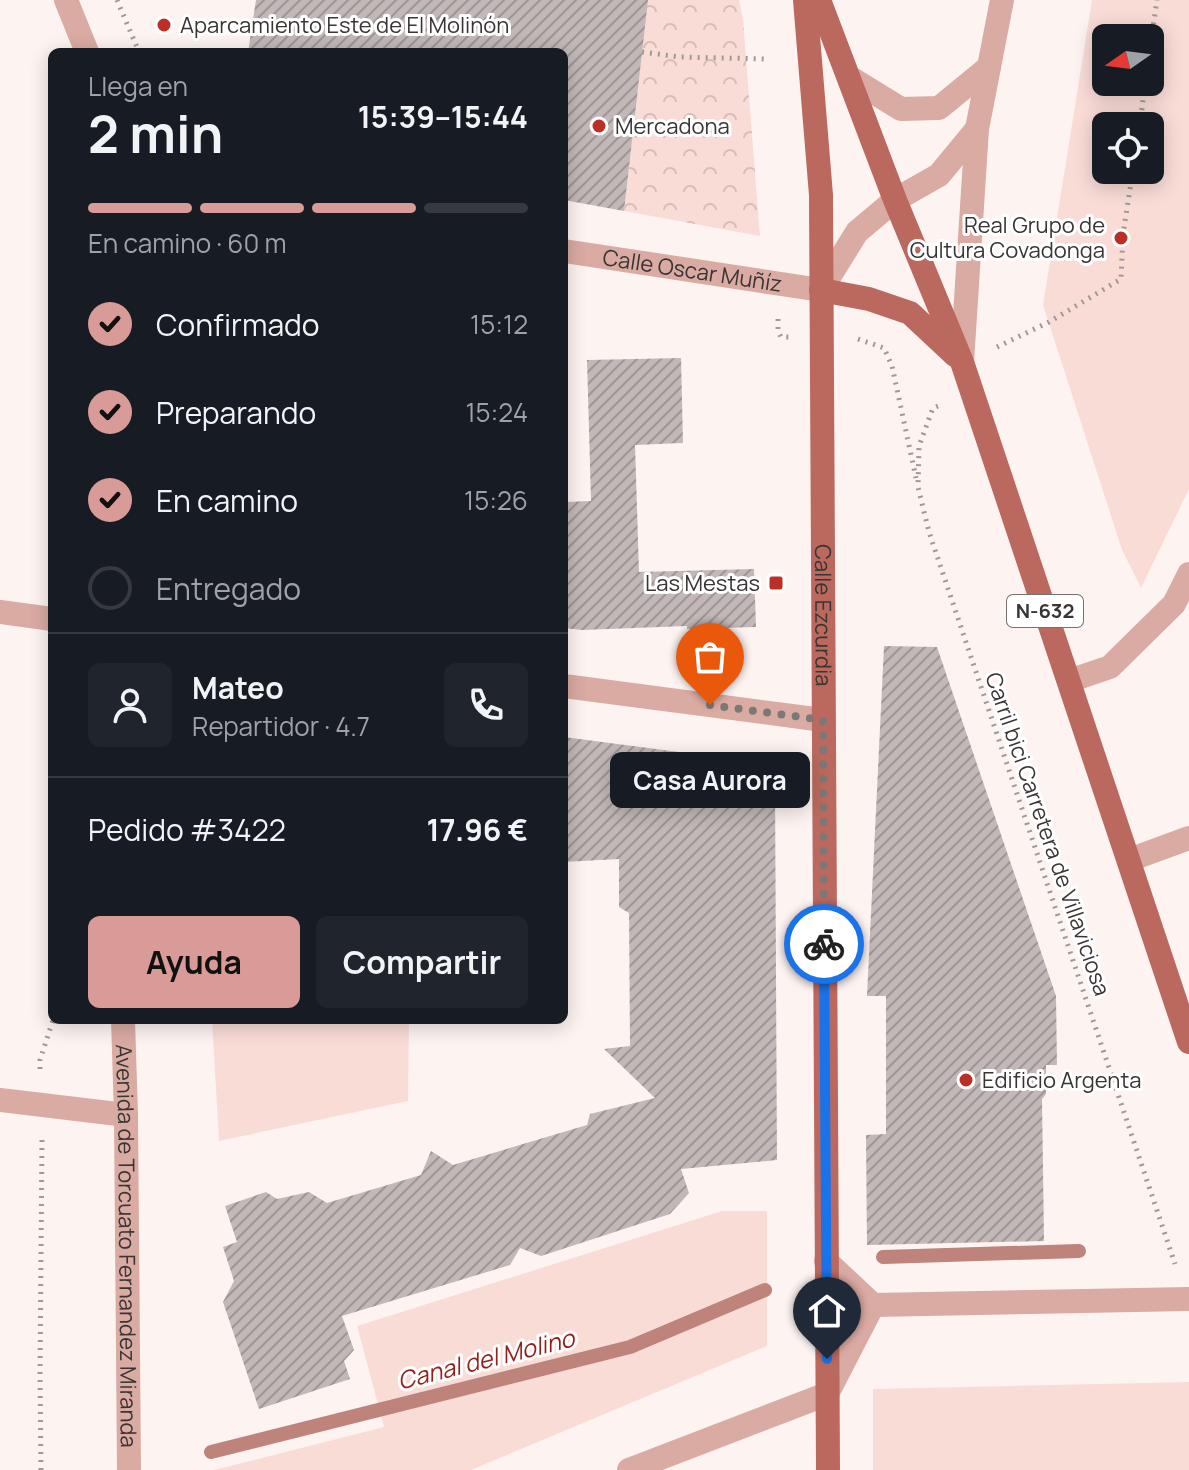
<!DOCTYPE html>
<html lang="es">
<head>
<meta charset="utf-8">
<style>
  body { margin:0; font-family:Manrope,sans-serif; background:#20242c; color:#f1f3f6; height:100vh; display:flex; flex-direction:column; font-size:30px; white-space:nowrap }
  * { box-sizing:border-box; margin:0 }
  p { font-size:26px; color:#9ea1a6 }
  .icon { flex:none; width:44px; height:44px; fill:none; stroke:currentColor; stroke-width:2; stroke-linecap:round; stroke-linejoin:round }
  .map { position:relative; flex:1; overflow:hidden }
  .panel { position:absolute; left:48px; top:48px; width:520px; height:976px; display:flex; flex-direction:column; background:#171b24; border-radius:12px; box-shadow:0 4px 20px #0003 }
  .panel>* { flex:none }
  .needle { width:52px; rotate:256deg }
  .fabs { position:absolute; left:1092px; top:24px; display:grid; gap:16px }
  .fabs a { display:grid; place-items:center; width:72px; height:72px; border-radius:12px; background:#171b24; box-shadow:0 4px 20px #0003; font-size:40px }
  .pin { position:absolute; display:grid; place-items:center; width:68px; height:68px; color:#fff; margin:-82px -34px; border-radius:50% 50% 50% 0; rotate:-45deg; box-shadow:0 0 8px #0007 }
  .pin .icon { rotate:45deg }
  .courier { position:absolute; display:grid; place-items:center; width:80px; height:80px; margin:-40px; border:6px solid #1a73e8; border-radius:50%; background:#fff; color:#222; box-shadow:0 2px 10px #0007 }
  .bubble { position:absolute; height:56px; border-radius:12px; background:#171b24; box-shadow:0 4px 20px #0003; font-size:26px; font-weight:700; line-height:56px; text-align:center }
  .head em { font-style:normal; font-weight:700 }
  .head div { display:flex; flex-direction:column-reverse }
  .head { display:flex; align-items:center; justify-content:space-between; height:136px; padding:0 40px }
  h1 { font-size:52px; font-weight:700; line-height:60px }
  .bar { display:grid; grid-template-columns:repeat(4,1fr); gap:12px 8px; align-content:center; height:96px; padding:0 40px }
  .bar i { height:10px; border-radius:6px; background:#363941 }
  .bar .on { background:#d99b98 }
  .bar p { grid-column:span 4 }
  .line { display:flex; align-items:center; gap:20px; padding:0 40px; border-top:2px solid #363941 }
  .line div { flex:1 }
  .round { display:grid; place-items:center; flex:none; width:84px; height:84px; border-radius:12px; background:#20242c }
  ol { padding:0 40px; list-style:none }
  li { display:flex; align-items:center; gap:24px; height:88px }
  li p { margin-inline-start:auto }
  li .icon { padding:8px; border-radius:50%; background:#d99b98; color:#111; stroke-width:4 }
  li:last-child { color:#9ea1a6 }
  li i { width:44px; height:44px; border:4px solid #363941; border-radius:50% }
  .button { display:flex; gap:16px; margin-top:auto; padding:16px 40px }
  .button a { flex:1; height:92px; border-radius:12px; background:#d99b98; color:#111; font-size:32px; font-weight:700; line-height:92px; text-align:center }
  .button a+a { background:#20242c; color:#f1f3f6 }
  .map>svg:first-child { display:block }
</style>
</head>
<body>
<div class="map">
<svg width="1189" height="1470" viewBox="0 0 1189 1470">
  <defs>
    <pattern id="forest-crowns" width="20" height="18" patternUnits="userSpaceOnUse" patternTransform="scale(2)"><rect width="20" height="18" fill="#fadcd7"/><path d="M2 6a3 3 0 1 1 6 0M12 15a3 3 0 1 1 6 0" fill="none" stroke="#d7bdb9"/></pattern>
    <pattern id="building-hatch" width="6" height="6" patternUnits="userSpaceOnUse" patternTransform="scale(2)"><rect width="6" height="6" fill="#c1b8b7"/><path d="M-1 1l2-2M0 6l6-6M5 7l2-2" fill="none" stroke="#9e9696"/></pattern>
  </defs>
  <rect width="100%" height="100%" fill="#fdf4f2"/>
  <path fill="#fadcd7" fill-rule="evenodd" d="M 1092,0 L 1189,0 L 1189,489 L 1141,588 L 1122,550 L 1043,305 ZM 1150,38 L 1150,82 L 1106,82 L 1106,38 ZM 1150,126 L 1150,170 L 1106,170 L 1106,126 Z
    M 212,1020 L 409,1020 L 408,1101 L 219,1141 Z
    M 722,1211 L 767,1211 L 767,1346 L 471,1470 L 214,1470 L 384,1427 L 357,1326 Z
    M 1189,1382 L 1189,1470 L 873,1470 L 873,1389 Z"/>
  <path fill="url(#forest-crowns)" d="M 647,0 L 739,0 L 743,19 L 760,236 L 624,211 Z"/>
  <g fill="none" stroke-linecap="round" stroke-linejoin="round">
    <path stroke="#be837a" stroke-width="14" d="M 883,1257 L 1079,1251
      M 211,1452 L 630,1347 L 765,1290"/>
  </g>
  <path fill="url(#building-hatch)" d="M 256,0 L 648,0 L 624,211 L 564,200 L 564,52 L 248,52 Z
    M 681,358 L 683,443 L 635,445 L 639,572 L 754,569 L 756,627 L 687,629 L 687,626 L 582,630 L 564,628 L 564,502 L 591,501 L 587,360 Z
    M 884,646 L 937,647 L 1056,996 L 1057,1065 L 1046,1065 L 1046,1094 L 1042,1099 L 1044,1241 L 867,1245 L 866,1135 L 886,1134 L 886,996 L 867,996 Z
    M 564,737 L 755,762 L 775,788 L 777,1160 L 681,1169 L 689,1193 L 670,1214 L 541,1256 L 520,1248 L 510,1265 L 342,1316 L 354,1350 L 344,1361 L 350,1379 L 259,1409 L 223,1302 L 234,1281 L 223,1247 L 237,1242 L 225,1206 L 266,1192 L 277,1199 L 309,1192 L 327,1203 L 421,1175 L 431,1151 L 453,1165 L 587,1125 L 590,1114 L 655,1098 L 604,1049 L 630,1046 L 629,913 L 619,907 L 619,859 L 564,862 Z"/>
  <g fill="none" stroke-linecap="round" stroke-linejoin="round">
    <path stroke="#9f9998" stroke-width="5" stroke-dasharray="2 6" stroke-linecap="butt" d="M 117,0 L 139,52
      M 1150,48 L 1157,0
      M 642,52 L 680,57 L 767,59
      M 1140,126 L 1145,82
      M 778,319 L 778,331 L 781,337 L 789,337
      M 858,339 L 884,348 L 892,366 L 916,478
      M 997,347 L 1049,322 L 1121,279 L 1123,234 L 1133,170
      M 938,406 L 933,408 L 919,446 L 918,487 L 929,532 L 1175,1264
      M 40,1069 L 40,1060 L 53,1020
      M 41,1470 L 40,1374 L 42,1139"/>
    <path stroke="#daaba3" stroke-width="24" d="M 1069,681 L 1110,667 L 1174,604 L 1189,574"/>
    <g stroke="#daaba3" stroke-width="24">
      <path d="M 66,0 L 87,52"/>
      <path d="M 849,77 L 901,109 L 939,108 L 989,67"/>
      <path id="s1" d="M 564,251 L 821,290 L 857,232 L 895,200 L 939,175 L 977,129"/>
      <path d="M 962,362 L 977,129 L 1002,0"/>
      <path d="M 0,612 L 52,619"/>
      <path d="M 564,686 L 823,720"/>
      <path d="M 1129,860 L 1189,838"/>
      <path id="s2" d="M 123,1020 L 126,1115 L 129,1470"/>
      <path d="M 0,1100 L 126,1115"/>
      <path d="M 826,1261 L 873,1305 L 1189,1299"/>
      <path d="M 629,1470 L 827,1394 L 873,1305"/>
    </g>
    <g stroke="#bb695e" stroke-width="24">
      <path id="s3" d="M 805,0 L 821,195 L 828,1470"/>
      <path d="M 819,0 L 895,200 L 962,362 L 1189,1042"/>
      <path d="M 821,290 L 869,299 L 910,313 L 955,355"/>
    </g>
  </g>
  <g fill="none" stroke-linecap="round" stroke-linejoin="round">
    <path stroke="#7d7876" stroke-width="8" stroke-dasharray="0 14.4" d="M 710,705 L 823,720 L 824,944"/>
    <path stroke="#1a73e8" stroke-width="10" d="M 824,944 L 827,1359"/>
  </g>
  <g fill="#bc2f25" stroke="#fff" stroke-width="3">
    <circle cx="164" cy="25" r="8"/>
    <circle cx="599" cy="126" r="8"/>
    <circle cx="1121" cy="238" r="8"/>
    <rect x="768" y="575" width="16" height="16" rx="4"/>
    <circle cx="966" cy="1080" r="8"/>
  </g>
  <g text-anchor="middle" stroke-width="6" stroke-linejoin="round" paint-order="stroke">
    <rect fill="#fff" stroke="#747271" stroke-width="2" x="1007" y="595" width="76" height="32" rx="6"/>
    <g font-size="20" font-weight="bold" fill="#383534">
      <text x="1045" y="618">N-632</text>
    </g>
    <g font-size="22" fill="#383534" stroke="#fff" text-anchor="start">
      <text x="180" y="33">Aparcamiento Este de El Molinón</text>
      <text x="615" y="134">Mercadona</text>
      <text x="1105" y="233" text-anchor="end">Real Grupo de<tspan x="1105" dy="25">Cultura Covadonga</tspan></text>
      <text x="760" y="591" text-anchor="end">Las Mestas</text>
      <text x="982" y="1088">Edificio Argenta</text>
    </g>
    <g font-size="22" fill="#383534" stroke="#fff">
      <text dy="8" stroke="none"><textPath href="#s1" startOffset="130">Calle Oscar Muñíz</textPath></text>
      <text dy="8" stroke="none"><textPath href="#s3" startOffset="616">Calle Ezcurdia</textPath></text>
      <text transform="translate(1048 834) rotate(71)" y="8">Carril bici Carretera de Villaviciosa</text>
      <text dy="8" stroke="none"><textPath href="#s2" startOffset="226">Avenida de Torcuato Fernandez Miranda</textPath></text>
    </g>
    <g font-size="24" font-style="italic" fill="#951e18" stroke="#fff">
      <text transform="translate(486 1360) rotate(-14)" y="8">Canal del Molino</text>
    </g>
  </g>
</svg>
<div class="fabs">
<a><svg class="needle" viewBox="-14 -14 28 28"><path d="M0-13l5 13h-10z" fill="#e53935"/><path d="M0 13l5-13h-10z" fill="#9ea1a6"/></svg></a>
<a><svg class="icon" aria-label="locate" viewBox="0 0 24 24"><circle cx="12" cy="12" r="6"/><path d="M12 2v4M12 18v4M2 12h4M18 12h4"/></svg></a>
</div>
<div class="pin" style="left:710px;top:705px;background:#ea580c"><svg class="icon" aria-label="bag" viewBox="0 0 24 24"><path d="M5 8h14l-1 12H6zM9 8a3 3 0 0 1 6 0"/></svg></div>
<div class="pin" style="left:827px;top:1359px;background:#1f2937"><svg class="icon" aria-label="home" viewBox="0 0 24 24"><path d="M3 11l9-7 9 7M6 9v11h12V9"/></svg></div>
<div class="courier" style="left:824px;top:944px"><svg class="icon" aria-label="bike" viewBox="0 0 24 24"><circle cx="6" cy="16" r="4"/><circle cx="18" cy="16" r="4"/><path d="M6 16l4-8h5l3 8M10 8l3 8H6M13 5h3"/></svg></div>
<div class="bubble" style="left:610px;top:752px;width:200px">Casa Aurora</div>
<section class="panel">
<div class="head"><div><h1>2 min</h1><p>Llega en</p></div><em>15:39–15:44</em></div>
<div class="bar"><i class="on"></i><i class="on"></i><i class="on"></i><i></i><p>En camino · 60 m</p></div>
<ol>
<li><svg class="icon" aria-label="check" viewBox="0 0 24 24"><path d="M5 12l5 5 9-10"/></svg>Confirmado<p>15:12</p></li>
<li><svg class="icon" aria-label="check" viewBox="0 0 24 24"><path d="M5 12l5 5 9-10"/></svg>Preparando<p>15:24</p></li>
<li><svg class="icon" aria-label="check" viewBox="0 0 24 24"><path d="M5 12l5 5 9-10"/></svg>En camino<p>15:26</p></li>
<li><i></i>Entregado</li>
</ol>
<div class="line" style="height:144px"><a class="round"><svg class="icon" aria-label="person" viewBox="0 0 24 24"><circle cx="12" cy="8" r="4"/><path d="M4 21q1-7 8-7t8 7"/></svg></a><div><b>Mateo</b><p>Repartidor · 4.7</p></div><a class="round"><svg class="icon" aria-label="phone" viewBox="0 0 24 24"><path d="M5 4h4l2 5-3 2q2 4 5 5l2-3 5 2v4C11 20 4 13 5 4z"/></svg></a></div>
<div class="line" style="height:104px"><div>Pedido #3422</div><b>17.96 €</b></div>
<div class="button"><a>Ayuda</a><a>Compartir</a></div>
</section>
</div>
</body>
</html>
